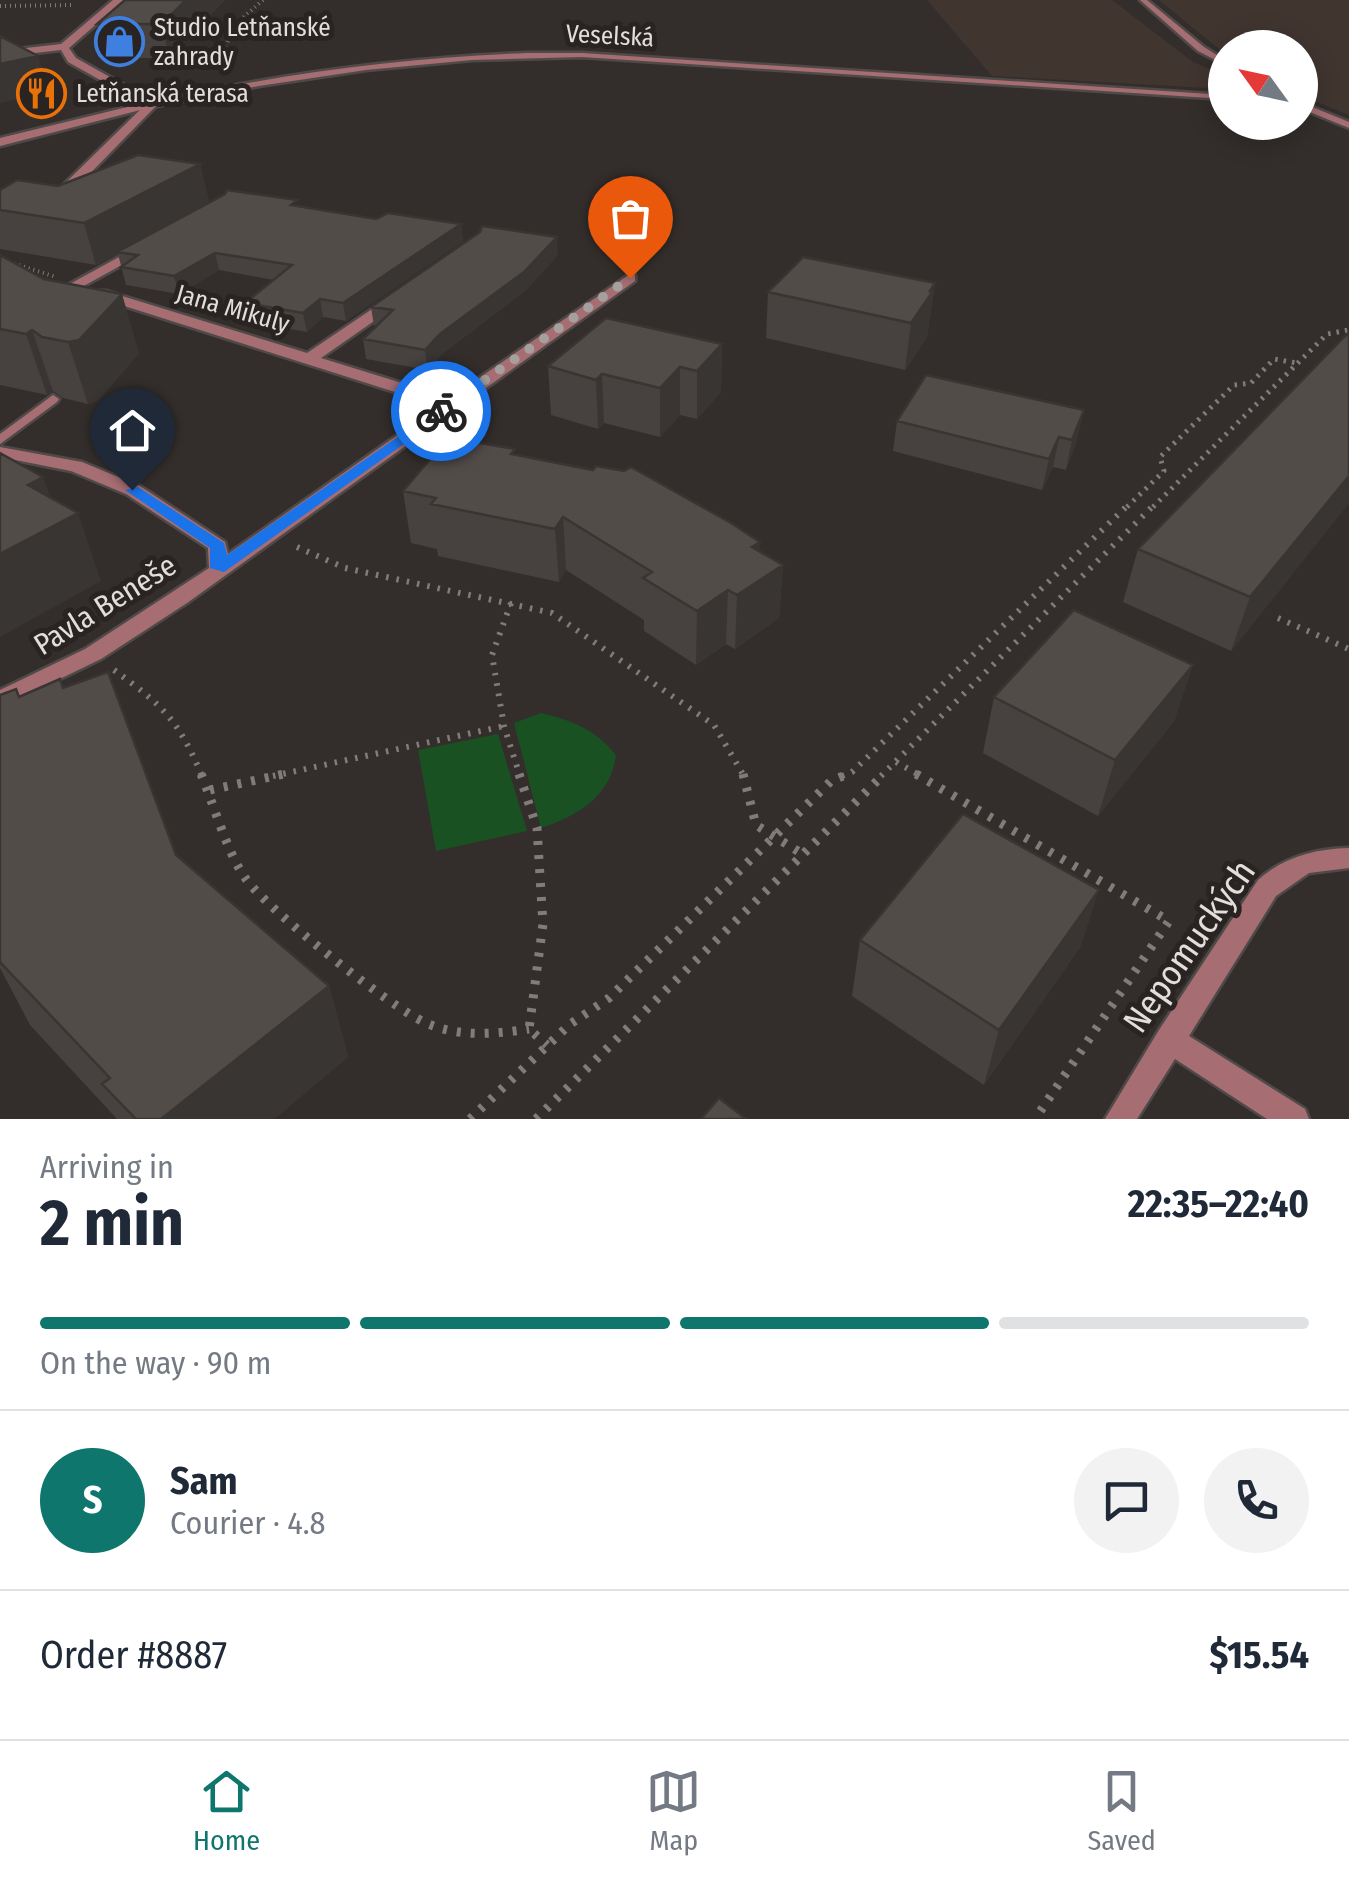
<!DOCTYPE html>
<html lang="en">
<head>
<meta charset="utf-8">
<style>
  body { margin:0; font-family:"Fira Sans Condensed",sans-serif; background:#f2f2f3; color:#1f2937; height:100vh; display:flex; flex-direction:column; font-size:38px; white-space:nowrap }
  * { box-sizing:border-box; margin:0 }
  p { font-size:32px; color:#747a83 }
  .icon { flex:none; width:55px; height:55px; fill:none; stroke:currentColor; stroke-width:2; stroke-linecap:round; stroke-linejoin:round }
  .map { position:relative; height:1119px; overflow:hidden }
  .sheet { display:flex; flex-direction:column; background:#fff; flex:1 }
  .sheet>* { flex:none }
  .needle { width:65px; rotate:303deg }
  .fabs { position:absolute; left:1208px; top:30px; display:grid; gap:20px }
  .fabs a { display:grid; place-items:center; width:110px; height:110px; border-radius:50%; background:#fff; box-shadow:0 5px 25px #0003; font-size:50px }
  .pin { position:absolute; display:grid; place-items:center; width:85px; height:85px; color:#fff; margin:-102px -42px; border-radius:50% 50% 50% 0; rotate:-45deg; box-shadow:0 0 10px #0007 }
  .pin .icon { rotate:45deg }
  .courier { position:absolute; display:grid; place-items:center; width:100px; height:100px; margin:-50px; border:8px solid #1a73e8; border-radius:50%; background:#fff; color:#222; box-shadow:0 2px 12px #0007 }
  .overview em { font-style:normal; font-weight:700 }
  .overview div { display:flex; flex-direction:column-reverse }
  .overview { display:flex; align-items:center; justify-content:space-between; height:170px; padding:0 40px }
  h1 { font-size:65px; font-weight:700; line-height:75px }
  .bar { display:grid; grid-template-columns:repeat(4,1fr); gap:15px 10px; align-content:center; height:120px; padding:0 40px }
  .bar i { height:12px; border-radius:8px; background:#e0e1e3 }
  .bar .active { background:#0f766e }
  .bar p { grid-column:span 4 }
  .line { display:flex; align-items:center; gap:25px; padding:0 40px; border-top:2px solid #e0e1e3 }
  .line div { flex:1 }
  .round { display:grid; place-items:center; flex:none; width:105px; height:105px; border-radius:52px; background:#f2f2f3 }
  .menu { display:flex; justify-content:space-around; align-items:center; height:140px; border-top:2px solid #e0e1e3; background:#fff; font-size:28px; color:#747a83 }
  .menu a { display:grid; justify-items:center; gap:5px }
  .menu .active { color:#0f766e }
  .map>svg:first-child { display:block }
</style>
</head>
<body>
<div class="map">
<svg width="1349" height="1119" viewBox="0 0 1349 1119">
  <rect width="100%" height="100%" fill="#332e2b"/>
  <path fill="#413530" d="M 927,0 L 1112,0 L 1193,62 L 1208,68 L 1225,82 L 1225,89 L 992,76 Z
    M 1159,0 L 1349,0 L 1349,115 L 1300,95 L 1300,48 L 1225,48 L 1225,54 Z"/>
  <path fill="#195123" d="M 541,713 C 573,721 595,729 616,755 C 611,796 578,816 541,828 L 514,723 Z
    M 498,734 L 527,831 L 436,851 L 418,750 Z"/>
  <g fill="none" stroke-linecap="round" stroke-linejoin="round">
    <defs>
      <path id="service" d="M 1140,0 L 1147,0 L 1204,47 L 1225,60 L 1225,65 L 1198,51 Z
        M 527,53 L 582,53 L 1225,95 L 1225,99 L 582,57 L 472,60 L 366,70 L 259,86 L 152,107 L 148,104 C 174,92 209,90 237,85 C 333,67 429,57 527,53 Z
        M 1300,102 L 1349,122 L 1349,128 L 1300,108 Z
        M 53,395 L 59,399 L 57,402 L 0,444 L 0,434 Z"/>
      <path id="minor" d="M 113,0 L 124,0 L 69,48 L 76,58 L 158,104 L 66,198 L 56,198 L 56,192 L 145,105 L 68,62 L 61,50 L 0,57 L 0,51 L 61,44 Z
        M 139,246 L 151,249 L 80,288 L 68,285 Z
        M 630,274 L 635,275 L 635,281 L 187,603 L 101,659 L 0,708 L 0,690 L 85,649 L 209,568 L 208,548 L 126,494 L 71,471 L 0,457 L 0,447 L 82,462 L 140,486 L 225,542 L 228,554 L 439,406 L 96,297 L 96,291 L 106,291 L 307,353 L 387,299 L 397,299 L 397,305 L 321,358 L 450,398 Z
        M 1349,848 L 1349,868 L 1309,873 L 1276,896 L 1189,1036 L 1305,1109 L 1309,1119 L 1267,1119 L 1175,1059 L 1137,1119 L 1105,1119 L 1159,1030 L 1258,880 C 1284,857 1314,849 1349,848 Z"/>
      <path id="tertiary" d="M 152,101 L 156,102 L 156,106 L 0,146 L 0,138 Z"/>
    </defs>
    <use href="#service" stroke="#4f4a47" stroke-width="5"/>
    <use href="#minor" stroke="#4f4a47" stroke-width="5"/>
    <use href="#tertiary" stroke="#4f4a47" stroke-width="5"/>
    <path stroke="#807c79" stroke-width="4" stroke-dasharray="1 4" stroke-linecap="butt" d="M 0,6 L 74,5
      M 194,68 L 221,56 L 236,24 L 263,0
      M 0,259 L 56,277"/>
    <path stroke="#807c79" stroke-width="5" stroke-dasharray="2.5 6" stroke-linecap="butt" d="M 1127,507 L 1164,471 L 1160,457 L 1234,385 L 1251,383 L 1274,359 L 1297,363
      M 1153,507 L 1327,334 L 1349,330"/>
    <path stroke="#807c79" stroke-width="6" stroke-dasharray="2.5 8" stroke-linecap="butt" d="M 297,547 L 345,568 L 552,613 L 714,725 L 744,776
      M 511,603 L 492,655 L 504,726 L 520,776
      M 1278,618 L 1349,649
      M 114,670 C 163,706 178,719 202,776
      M 896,762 L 921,776
      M 273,776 L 504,726
      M 842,776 L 852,772 L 1129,504
      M 881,776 L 1155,504"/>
    <path stroke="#807c79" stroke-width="9" stroke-dasharray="4 10" stroke-linecap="butt" d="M 201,774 C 214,805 227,853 246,879 C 269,911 389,1006 424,1022 C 458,1038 494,1034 529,1029
      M 519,774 L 537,828 L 543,924 L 529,1029 L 547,1045
      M 743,774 L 756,825 L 804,855
      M 916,774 L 1169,921 L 1035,1119
      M 210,790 L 284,774
      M 470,1119 L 569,1025 L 609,998 L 831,781 L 848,774
      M 536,1119 L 884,774"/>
    <use href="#service" fill="#a66d73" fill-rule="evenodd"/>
    <use href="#minor" fill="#a66d73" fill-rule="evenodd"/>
    <use href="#tertiary" fill="#a66d73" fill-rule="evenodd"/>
  </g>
  <path fill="#47413f" d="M 225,0 L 169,58 L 106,58 L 97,24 Z
    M 200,164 L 209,203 L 299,206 L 376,219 L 461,224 L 463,241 L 346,321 L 323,317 L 307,332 L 250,322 L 245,303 L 274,280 L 219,270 L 179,294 L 126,285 L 118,254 L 96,265 L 0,249 L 0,190 L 58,186 Z
    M 0,255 L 139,353 L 98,401 L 88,404 L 63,398 L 53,391 L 47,395 L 0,385 Z
    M 558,255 L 525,291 L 442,354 L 428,370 L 366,359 L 363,339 L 376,326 L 374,326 L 371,307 Z
    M 935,283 L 927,337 L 905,370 L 766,338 L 768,292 Z
    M 1349,332 L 1349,503 L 1231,651 L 1123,602 L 1138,549 Z
    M 722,344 L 721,392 L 697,419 L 680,415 L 660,437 L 604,423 L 598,429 L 551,415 L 548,366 Z
    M 926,375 L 1077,440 L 1066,470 L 1053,467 L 1042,490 L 893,451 L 897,421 Z
    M 516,455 L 760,542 L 759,551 L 783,565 L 779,618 L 735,649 L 726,644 L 696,665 L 644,631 L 644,620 L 566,570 L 559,582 L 438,556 L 437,549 L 411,543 L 403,491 L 442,458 Z
    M 64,688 L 176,855 L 329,986 L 348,1057 L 274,1119 L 117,1119 L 30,1025 L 0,968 L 0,695 L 20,696 Z
    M 994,697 L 1175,720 L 1098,816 L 983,753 Z
    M 860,940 L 1081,946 L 984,1085 L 852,996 Z"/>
  <path fill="#393533" d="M 186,0 L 225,0 L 169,58 L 162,24 Z
    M 38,56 L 49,92 L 0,103 L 0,64 Z
    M 200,164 L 210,204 L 117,252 L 118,254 L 96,265 L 84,223 Z
    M 461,224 L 463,241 L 346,321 L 343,303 Z
    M 557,237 L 558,255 L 525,291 L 442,354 L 428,370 L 425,350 L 440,334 Z
    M 215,253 L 219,270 L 179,294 L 174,276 Z
    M 935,283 L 927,337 L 905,370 L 911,323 Z
    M 122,294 L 139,353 L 98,401 L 88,404 L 68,342 Z
    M 320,299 L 323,317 L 307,332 L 303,313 Z
    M 32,330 L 53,391 L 47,395 L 26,334 Z
    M 722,344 L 721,392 L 697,419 L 697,371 Z
    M 680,367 L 680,415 L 660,437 L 660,388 Z
    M 602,374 L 604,423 L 598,429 L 596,380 Z
    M 1084,410 L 1077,440 L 1066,470 L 1072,440 Z
    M 1059,437 L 1053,467 L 1042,490 L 1049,459 Z
    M 1349,476 L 1349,503 L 1231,651 L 1250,597 Z
    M 43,477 L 60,523 L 78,513 L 101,581 L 0,637 L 0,554 L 28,485 Z
    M 563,517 L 566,570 L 559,582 L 555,529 Z
    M 760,542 L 758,582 L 783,565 L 779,618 L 735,649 L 737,595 L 752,547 Z
    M 728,590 L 726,644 L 696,665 L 697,611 Z
    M 1193,665 L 1175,720 L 1098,816 L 1115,760 Z
    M 1099,890 L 1081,946 L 984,1085 L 999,1030 Z
    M 329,986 L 348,1057 L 274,1119 L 161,1119 Z"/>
  <path fill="#524c49" stroke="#393533" stroke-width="2.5" d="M 125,0 L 186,0 L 162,24 L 97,24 Z
    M 0,36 L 38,56 L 0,64 Z
    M 138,155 L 200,164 L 84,223 L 0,210 L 0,190 L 17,180 L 58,186 Z
    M 227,190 L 297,200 L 291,205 L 376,219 L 388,213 L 461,224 L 343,303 L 320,299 L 303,313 L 245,303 L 292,265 L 215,253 L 174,276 L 121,267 L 138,255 L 117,252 L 225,194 Z
    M 482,226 L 557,237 L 524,272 L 440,334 L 425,350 L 363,339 L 393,310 L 371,307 L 480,232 Z
    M 0,255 L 44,279 L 122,294 L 79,340 L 68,342 L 42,337 L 32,330 L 26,334 L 0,329 Z
    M 803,257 L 935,283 L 930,291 L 933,291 L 911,323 L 768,292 Z
    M 606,318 L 722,344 L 697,371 L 680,367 L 660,388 L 602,374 L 596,380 L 548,366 Z
    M 1349,332 L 1349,476 L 1250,597 L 1138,549 Z
    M 926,375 L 1084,410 L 1072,440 L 1059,437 L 1049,459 L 897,421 Z
    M 457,439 L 515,449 L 511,454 L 593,470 L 596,466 L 624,471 L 631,467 L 731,523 L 760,542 L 752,547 L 783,565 L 737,595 L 728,590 L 697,611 L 643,578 L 652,572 L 563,517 L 555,529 L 431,504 L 436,498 L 403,491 L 432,457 L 442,458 Z
    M 0,453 L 43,477 L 28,485 L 78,513 L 0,554 Z
    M 1074,610 L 1193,665 L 1115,760 L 994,697 Z
    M 108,672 L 176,855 L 329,986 L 161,1119 L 136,1119 L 102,1084 L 110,1078 L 0,962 L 0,695 L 16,689 L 19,697 L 60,679 L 63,688 Z
    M 963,814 L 1099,890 L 999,1030 L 860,940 Z
    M 719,1098 L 746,1119 L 701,1119 Z"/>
  <path fill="#1a73e8" d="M 441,407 L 446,409 L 446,414 L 224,572 L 210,568 L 210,548 L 125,490 L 138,487 L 224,543 L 227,555 Z"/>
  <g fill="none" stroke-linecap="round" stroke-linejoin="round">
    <path stroke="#a5a09e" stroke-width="10" stroke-dasharray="0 18" d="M 441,411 L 630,278"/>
  </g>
  <defs>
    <symbol id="shop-ring" viewBox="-11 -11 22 22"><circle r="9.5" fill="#292421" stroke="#3f7fe0" stroke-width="1.5"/><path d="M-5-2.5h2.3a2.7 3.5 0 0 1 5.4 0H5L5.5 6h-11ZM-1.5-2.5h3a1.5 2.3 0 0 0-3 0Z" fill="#3f7fe0"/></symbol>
    <symbol id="restaurant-ring" viewBox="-11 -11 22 22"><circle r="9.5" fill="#292421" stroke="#e8710a" stroke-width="1.5"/><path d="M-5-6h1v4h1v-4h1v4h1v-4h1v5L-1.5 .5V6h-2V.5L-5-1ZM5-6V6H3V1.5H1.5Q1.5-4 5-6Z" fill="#e8710a"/></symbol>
  </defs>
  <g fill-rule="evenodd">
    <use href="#shop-ring" x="92" y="14" width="55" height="55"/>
    <use href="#restaurant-ring" x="14" y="66" width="55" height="55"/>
  </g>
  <g text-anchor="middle" stroke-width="10" stroke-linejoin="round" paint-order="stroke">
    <g font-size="25" fill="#e2dedc" stroke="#292421" text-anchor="start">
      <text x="154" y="36">Studio Letňanské<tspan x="154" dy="29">zahrady</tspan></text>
      <text x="76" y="102">Letňanská terasa</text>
    </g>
    <g font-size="25" fill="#e2dedc" stroke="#292421">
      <text transform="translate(610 35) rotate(3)" y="9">Veselská</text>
      <text transform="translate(233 308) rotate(16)" y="9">Jana Mikuly</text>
    </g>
    <g font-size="30" fill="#e2dedc" stroke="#292421">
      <text transform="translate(105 605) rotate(-32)" y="10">Pavla Beneše</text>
    </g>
    <g font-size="35" fill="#e2dedc" stroke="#292421">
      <text transform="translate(1189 946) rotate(-55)" y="12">Nepomuckých</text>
    </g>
  </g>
</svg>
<div class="fabs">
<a><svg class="needle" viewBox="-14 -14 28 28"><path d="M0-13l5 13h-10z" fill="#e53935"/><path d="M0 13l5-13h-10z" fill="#747a83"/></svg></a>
</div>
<div class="pin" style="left:630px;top:278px;background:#ea580c"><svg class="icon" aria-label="bag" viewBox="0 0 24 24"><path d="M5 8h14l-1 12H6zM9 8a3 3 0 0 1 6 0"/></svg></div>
<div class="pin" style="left:132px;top:490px;background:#1f2937"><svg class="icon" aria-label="home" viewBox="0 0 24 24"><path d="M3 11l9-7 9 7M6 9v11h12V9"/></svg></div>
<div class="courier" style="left:441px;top:411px"><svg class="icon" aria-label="bike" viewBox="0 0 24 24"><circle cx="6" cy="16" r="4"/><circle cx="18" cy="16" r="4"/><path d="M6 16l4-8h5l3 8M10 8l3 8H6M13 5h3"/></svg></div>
</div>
<section class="sheet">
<div class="overview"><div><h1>2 min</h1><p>Arriving in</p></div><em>22:35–22:40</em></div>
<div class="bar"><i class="active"></i><i class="active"></i><i class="active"></i><i></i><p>On the way · 90 m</p></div>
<div class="line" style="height:180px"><b class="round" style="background:#0f766e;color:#fff">S</b><div><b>Sam</b><p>Courier · 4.8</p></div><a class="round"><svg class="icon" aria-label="chat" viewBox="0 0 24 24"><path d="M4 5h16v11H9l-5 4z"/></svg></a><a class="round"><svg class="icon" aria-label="phone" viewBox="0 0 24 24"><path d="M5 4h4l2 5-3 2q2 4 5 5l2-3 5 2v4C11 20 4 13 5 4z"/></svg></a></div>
<div class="line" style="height:130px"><div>Order #8887</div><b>$15.54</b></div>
</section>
<nav class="menu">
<a class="active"><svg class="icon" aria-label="home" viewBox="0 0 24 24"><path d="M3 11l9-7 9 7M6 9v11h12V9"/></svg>Home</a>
<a><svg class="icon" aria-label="map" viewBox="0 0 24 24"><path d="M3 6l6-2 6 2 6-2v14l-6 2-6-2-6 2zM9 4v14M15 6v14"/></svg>Map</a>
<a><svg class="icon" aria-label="saved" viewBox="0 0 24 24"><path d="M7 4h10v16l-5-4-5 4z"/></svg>Saved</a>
</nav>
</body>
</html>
